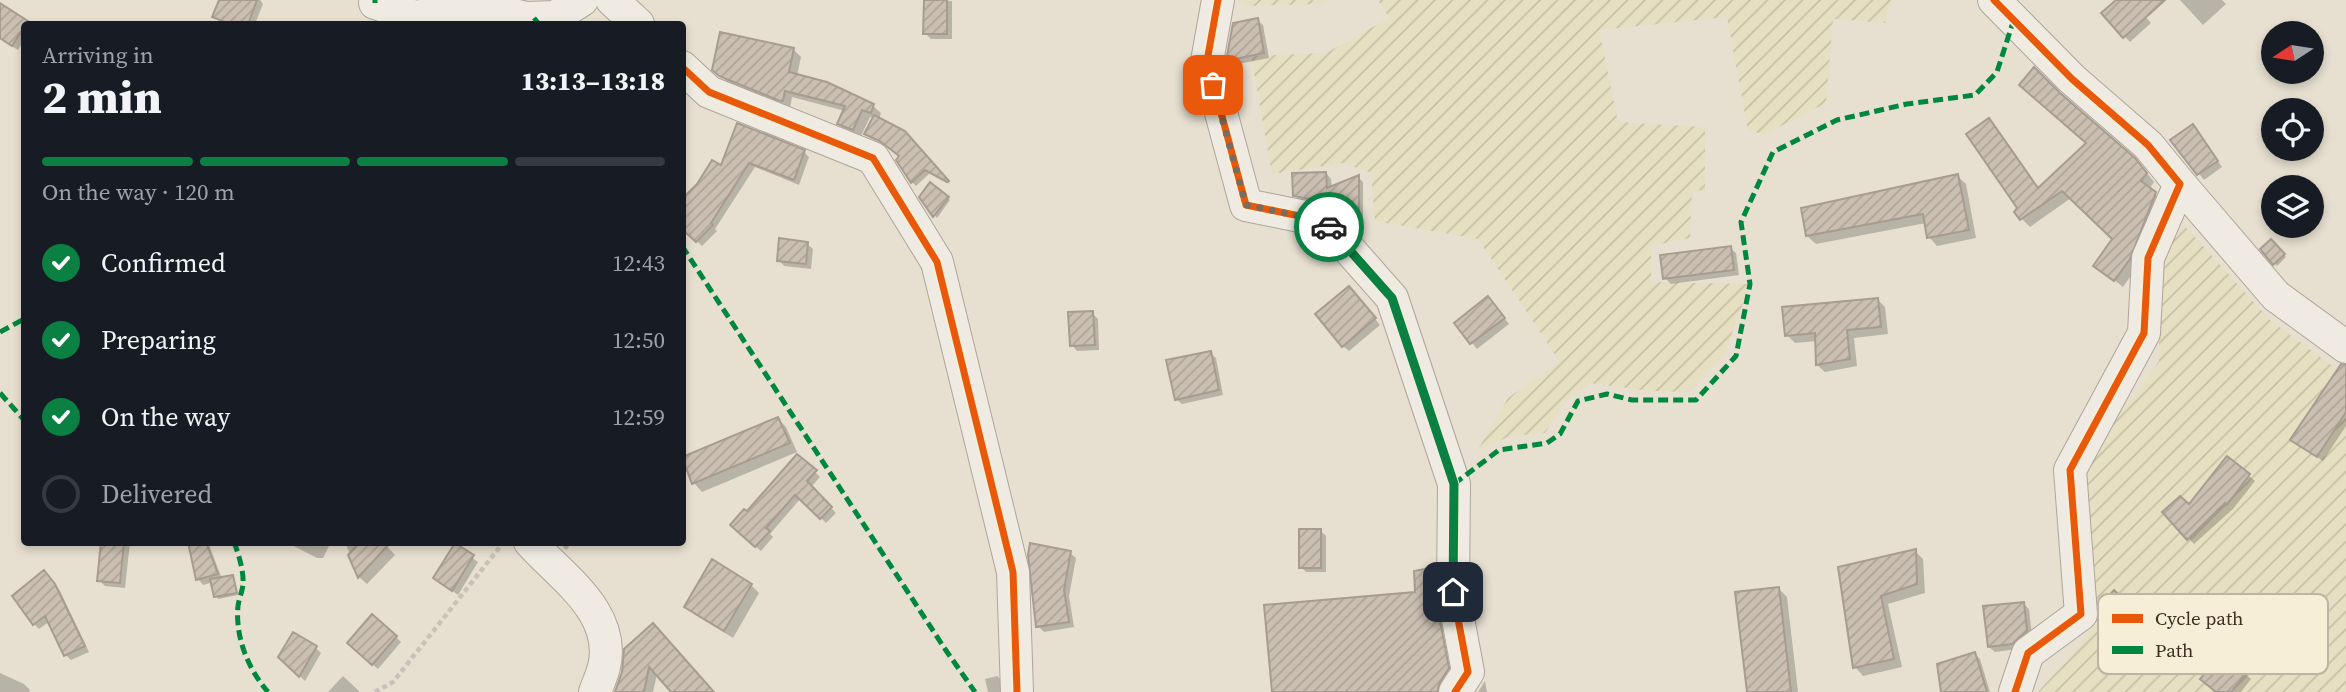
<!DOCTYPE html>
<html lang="en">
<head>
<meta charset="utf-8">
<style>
  body { margin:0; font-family:"Source Serif 4",serif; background:#20242c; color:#f1f3f6; height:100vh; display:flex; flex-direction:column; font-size:26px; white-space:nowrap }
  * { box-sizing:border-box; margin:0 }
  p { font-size:23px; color:#9ea1a6 }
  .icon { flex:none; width:38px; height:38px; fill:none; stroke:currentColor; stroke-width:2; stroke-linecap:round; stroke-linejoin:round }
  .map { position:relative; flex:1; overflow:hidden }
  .panel { position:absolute; left:21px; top:21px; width:665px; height:525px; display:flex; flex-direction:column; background:#171b24; border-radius:7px; box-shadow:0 4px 10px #0003 }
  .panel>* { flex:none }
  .needle { width:46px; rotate:258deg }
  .fabs { position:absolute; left:2261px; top:21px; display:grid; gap:14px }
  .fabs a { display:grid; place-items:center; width:63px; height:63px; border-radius:50%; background:#171b24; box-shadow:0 4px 10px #0003; font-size:35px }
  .pin { position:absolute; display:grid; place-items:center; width:60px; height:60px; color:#fff; margin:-30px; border-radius:14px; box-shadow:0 4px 10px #0006 }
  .courier { position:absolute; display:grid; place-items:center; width:70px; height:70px; margin:-35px; border:5px solid #0b8043; border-radius:50%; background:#fff; color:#222; box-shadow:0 2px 9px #0007 }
  .overview em { font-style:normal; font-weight:800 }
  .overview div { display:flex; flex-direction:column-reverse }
  .overview { display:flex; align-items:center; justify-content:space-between; height:119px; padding:0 21px }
  h1 { font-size:46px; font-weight:800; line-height:52px }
  .bar { display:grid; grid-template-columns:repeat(4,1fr); gap:10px 7px; align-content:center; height:84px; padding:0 21px }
  .bar i { height:9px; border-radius:5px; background:#363941 }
  .bar .current { background:#0b8043 }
  .bar p { grid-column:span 4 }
  ol { padding:0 21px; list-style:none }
  li { display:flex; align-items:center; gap:21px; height:77px }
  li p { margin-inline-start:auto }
  li .icon { padding:7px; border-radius:50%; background:#0b8043; color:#fff; stroke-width:4 }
  li:last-child { color:#9ea1a6 }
  li i { width:38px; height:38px; border:4px solid #363941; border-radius:50% }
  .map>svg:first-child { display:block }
</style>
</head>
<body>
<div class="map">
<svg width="2346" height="692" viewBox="0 0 2346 692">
  <defs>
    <pattern id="farmland-furrows" width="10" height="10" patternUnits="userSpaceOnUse" patternTransform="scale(1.75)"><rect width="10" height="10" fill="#e6dfc2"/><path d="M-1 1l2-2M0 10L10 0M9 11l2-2" fill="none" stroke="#c6c0a6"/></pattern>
    <pattern id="building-hatch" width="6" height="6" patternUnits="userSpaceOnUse" patternTransform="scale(1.75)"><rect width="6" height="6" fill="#cbbfb2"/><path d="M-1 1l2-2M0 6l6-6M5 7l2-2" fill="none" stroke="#afa499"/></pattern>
  </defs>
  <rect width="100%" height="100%" fill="#e7e0d1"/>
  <path fill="url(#farmland-furrows)" d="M 1244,0 L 1328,0 L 1322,4 L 1244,6 Z
    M 1378,0 L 1891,0 L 1885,23 L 1833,19 L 1826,103 L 1765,134 L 1748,131 L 1727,17 L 1599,30 L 1618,122 L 1705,127 L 1705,191 L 1692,190 L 1690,238 L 1651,246 L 1651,282 L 1750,284 L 1724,355 L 1689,392 L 1649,391 L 1590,383 L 1566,401 L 1545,433 L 1510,436 L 1477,451 L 1508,398 L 1560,362 L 1478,239 L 1375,221 L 1371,173 L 1343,163 L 1272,174 L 1251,56 L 1326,53 L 1389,18 Z
    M 2184,225 L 2270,320 L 2346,376 L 2346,692 L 2038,692 L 2089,634 L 2086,479 L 2092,453 L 2159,361 L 2160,260 Z"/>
  <path fill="#0003" d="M 221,0 L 260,0 L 263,4 L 255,24 L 225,24 L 214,17 Z
    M 925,0 L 952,1 L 952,39 L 931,39 L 925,33 Z
    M 2119,0 L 2131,0 L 2151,23 L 2130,42 L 2103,14 Z
    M 2180,0 L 2222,0 L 2226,4 L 2203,25 Z
    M 0,5 L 30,24 L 24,24 L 24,40 L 18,50 L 0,39 Z
    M 1257,20 L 1263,25 L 1269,58 L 1233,65 L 1228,60 Z
    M 793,49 L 801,57 L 797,76 L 873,106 L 881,113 L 879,119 L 909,138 L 950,184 L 930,173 L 916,186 L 912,182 L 901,157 L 886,145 L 870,138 L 866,134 L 874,118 L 870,117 L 861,136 L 846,131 L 839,123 L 845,111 L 792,97 L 790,108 L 729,83 L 714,70 Z
    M 2059,95 L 2143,168 L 2154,182 L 2149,189 L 2164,202 L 2137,267 L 2123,287 L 2095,265 L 2114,239 L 2071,198 L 2030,227 L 2022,219 L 1989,120 L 1997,128 L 2039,189 L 2087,143 Z
    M 2198,132 L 2222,167 L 2204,180 L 2173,140 Z
    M 804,152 L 809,157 L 799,185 L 755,167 L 715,229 L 717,231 L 702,246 L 682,227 L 722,168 Z
    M 1326,173 L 1331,179 L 1332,188 L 1358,177 L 1363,182 L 1363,223 L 1353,223 L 1337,207 L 1300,201 L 1295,195 Z
    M 1957,176 L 1966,184 L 1976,238 L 1937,246 L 1929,237 L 1926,223 L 1816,244 L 1807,236 Z
    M 921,197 L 948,198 L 950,200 L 937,218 Z
    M 2271,241 L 2286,257 L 2277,266 L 2262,249 Z
    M 807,244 L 813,249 L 811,269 L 784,266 L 779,260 Z
    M 1730,248 L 1736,253 L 1739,275 L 1671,284 L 1665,278 Z
    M 1354,293 L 1380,325 L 1349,351 L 1343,346 Z
    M 1878,300 L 1885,307 L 1888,334 L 1854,338 L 1857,366 L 1825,372 L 1817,365 L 1817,341 L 1795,343 L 1787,335 Z
    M 1493,304 L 1509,324 L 1477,349 L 1456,323 Z
    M 1092,313 L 1098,319 L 1099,350 L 1077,351 L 1072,345 Z
    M 1210,353 L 1216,358 L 1223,395 L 1182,404 L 1176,399 Z
    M 2346,376 L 2346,426 L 2323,461 L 2292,440 Z
    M 778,419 L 786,427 L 797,452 L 702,492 L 694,483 Z
    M 2227,458 L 2255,481 L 2233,509 L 2194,544 L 2165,512 L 2189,507 Z
    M 815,472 L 820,477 L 811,487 L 836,513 L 826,523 L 801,498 L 770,534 L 773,537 L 761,551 L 737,530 L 747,513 Z
    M 1321,531 L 1326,536 L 1326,572 L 1306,572 L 1301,567 Z
    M 103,542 L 130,542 L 125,588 L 105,586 L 99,580 Z
    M 190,542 L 208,542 L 222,579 L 232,577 L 234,579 L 238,595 L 218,599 L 213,582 L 203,585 L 198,579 Z
    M 286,542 L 331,542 L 323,558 L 317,558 Z
    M 345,542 L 383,542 L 395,555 L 367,584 L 359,577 Z
    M 559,542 L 565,542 L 569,547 L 566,550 Z
    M 456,546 L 478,562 L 458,595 L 435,578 Z
    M 1915,551 L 1923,559 L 1925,593 L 1888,604 L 1902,667 L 1863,676 L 1855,667 L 1840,568 Z
    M 1070,553 L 1076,558 L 1069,596 L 1074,627 L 1044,632 L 1038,626 Z
    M 1434,569 L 1436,572 L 1437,599 L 1450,671 L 1439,692 L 1274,692 L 1417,594 Z
    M 48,577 L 60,591 L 89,652 L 71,660 L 66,655 L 50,621 L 39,629 L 34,624 Z
    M 751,585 L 759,593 L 733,638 L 695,615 L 686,606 Z
    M 1779,589 L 1787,597 L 1798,692 L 1749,692 Z
    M 2115,593 L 2142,619 L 2140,621 L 2166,643 L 2143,671 L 2122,654 L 2122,641 Z
    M 2023,603 L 2029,609 L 2032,637 L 2018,649 L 1995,652 L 1989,647 Z
    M 2199,626 L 2223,649 L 2220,652 L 2251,679 L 2241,692 L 2217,692 L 2213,666 L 2195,631 Z
    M 396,637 L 401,642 L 378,669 L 354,649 Z
    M 316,648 L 321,653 L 305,681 L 280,657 Z
    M 626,650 L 712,692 L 673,692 L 657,674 L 653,692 L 616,692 L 623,672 Z
    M 1975,654 L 1980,659 L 1990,692 L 1943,692 Z
    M 0,673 L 24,684 L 30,690 L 29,692 L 0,692 Z
    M 343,676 L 359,691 L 359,692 L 328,692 Z
    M 997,676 L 1003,681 L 1003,692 L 988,692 L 985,679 Z
    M 1485,681 L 1487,692 L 1478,692 Z"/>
  <path fill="url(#building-hatch)" stroke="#a89c90" stroke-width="2" d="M 219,0 L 257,0 L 248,24 L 230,24 L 212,17 Z
    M 924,0 L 947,0 L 947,34 L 923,34 Z
    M 2116,0 L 2165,0 L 2123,38 L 2101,13 Z
    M 0,3 L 28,21 L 12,46 L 0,38 Z
    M 1258,18 L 1264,53 L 1226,61 L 1233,23 Z
    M 720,32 L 794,48 L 789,72 L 827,82 L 874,104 L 871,113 L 862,110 L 853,130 L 837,124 L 845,106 L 785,91 L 783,101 L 780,101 L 719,76 L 712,70 Z
    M 2034,67 L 2060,93 L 2135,158 L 2147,173 L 2141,181 L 2156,192 L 2130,259 L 2114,281 L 2093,266 L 2112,239 L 2062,191 L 2020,220 L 2014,212 L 2017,208 L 1966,134 L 1989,118 L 2038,188 L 2086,143 L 2019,85 Z
    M 874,115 L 905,131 L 949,181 L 947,182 L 925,170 L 911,183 L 896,160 L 899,156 L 880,141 L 864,134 Z
    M 737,123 L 805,150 L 794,180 L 749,163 L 711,223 L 713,225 L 696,242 L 682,229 L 682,199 L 697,184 L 712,160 L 721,165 Z
    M 2193,124 L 2218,161 L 2197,175 L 2170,140 Z
    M 1326,172 L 1327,188 L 1359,175 L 1359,218 L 1346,218 L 1334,206 L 1334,203 L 1293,196 L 1292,173 Z
    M 1958,174 L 1969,230 L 1927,238 L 1923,214 L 1806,236 L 1801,208 Z
    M 930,182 L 949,197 L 933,217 L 919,197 Z
    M 779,238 L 808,242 L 806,264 L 777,261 Z
    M 2271,239 L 2285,254 L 2273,265 L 2260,249 Z
    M 1731,246 L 1734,270 L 1663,279 L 1660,255 Z
    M 1349,286 L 1376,318 L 1342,347 L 1315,314 Z
    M 1488,296 L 1505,318 L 1470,344 L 1454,323 Z
    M 1878,298 L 1881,327 L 1847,330 L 1850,359 L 1816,365 L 1815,333 L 1785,336 L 1782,307 Z
    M 1093,311 L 1095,345 L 1070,346 L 1068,312 Z
    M 1211,351 L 1219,390 L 1175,400 L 1166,360 Z
    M 2341,364 L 2346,365 L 2346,412 L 2317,457 L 2290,440 Z
    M 778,417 L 790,443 L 692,484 L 682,457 Z
    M 797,454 L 817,470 L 807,481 L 832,507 L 820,519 L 795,495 L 766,528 L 770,531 L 755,547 L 730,525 L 744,509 L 747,511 Z
    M 2227,456 L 2250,474 L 2227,505 L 2225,503 L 2187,540 L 2162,512 L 2180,496 L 2189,504 Z
    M 1299,529 L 1321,529 L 1321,568 L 1299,568 Z
    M 101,542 L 124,542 L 120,583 L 97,581 Z
    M 188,542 L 206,542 L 218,574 L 196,580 Z
    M 360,542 L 391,542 L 358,578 L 348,555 Z
    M 455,543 L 474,555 L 452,591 L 433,578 Z
    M 1030,543 L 1071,551 L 1064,590 L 1069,622 L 1036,627 L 1028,555 Z
    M 1916,549 L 1917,584 L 1881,596 L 1894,659 L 1853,668 L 1838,567 Z
    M 712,559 L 752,584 L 724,631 L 684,607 Z
    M 1435,567 L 1435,595 L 1449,668 L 1440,682 L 1437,692 L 1272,692 L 1264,605 L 1415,592 L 1414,571 Z
    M 44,570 L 55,584 L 85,646 L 64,656 L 45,616 L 33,625 L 12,596 Z
    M 233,575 L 237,593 L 214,597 L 210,579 Z
    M 1779,587 L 1791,692 L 1747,692 L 1735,592 Z
    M 2114,590 L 2138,613 L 2135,615 L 2162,637 L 2137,667 L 2114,649 L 2120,641 L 2098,620 L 2099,607 Z
    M 2024,602 L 2027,631 L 2012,644 L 1988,647 L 1983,606 Z
    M 372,614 L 397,636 L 372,665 L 347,643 Z
    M 2177,615 L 2195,629 L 2199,624 L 2219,642 L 2216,646 L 2247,672 L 2231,692 L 2216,692 L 2200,679 L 2211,666 L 2168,625 Z
    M 653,623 L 714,692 L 671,692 L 649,667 L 644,692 L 615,692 L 622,672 L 624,649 Z
    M 293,632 L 317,646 L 299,677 L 278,657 Z
    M 1975,652 L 1987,692 L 1941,692 L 1937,664 Z"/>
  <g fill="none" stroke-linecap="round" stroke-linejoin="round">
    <defs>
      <path id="minor" d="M 612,0 L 638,24
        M 1218,0 L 1207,61 L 1246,205 L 1324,221 L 1392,298 L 1454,484 L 1453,592 L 1468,672 L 1455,692
        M 1994,0 L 2072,79 L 2148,145 L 2180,184 L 2148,258 L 2144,333 L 2070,470 L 2081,614 L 2028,653 L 2015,692
        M 375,3 L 415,17 L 458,10 L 491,10 L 527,18 L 555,17 L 582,0
        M 682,67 L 709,92 L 873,158 L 937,262 L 1013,572 L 1017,692
        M 2180,184 L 2276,296 L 2346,347
        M 530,542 C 561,577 617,612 604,667 C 602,675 598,684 595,692"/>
    </defs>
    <use href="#minor" stroke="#ada599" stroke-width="34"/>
    <path stroke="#c8c2b9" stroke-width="4.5" stroke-dasharray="5 3.5" stroke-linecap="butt" d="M 375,692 L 393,682 L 503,543"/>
    <use href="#minor" stroke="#efebe3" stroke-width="32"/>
    <path stroke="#00873e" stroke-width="5" stroke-dasharray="10 5" stroke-linecap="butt" d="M 375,0 L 375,3
      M 534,18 L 539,24
      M 682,246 L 945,649 L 975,692
      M 0,332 L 24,319
      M 0,393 L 24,420
      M 1454,484 L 1499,450 L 1547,443 L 1560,434 L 1578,401 L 1607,394 L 1632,400 L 1696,400 L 1736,356 L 1750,284 L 1741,222 L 1773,152 L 1837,120 L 1907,104 L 1975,95 L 1997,72 L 2014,19
      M 234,542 C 239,555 244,572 243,585 C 242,592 239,599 238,606 C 235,637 248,669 268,692"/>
    <defs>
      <path id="cycleway" d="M 1218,0 L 1207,61 L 1246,205 L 1324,221 L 1392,298 L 1454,484 L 1453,592 L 1468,672 L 1455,692
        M 1994,0 L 2072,79 L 2148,145 L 2180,184 L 2148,258 L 2144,333 L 2070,470 L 2081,614 L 2028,653 L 2015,692
        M 682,67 L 709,92 L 873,158 L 937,262 L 1013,572 L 1017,692"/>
    </defs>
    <use href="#cycleway" stroke="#f7eed8" stroke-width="11"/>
    <use href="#cycleway" stroke="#e8590c" stroke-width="7"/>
  </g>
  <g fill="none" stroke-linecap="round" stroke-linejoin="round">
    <path stroke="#786c5e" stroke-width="7" stroke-dasharray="0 12.6" d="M 1213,85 L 1246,205 L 1324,221 L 1329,227"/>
    <path stroke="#0b8043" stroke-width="9" d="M 1329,227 L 1392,298 L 1454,484 L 1453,592"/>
  </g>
  <rect x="2098" y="594" width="230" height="80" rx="10" fill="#f7eed8" stroke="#bfb4a1" stroke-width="2"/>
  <rect x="2112" y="614" width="31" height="9" fill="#e8590c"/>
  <rect x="2112" y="646" width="31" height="8" fill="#00873e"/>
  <g font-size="19" fill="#3d2e20">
    <text x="2155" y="625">Cycle path</text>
    <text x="2155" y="657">Path</text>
  </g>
</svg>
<div class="fabs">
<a><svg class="needle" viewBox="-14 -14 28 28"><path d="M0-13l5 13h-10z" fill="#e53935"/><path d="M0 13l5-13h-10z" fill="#9ea1a6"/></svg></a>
<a><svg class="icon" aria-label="locate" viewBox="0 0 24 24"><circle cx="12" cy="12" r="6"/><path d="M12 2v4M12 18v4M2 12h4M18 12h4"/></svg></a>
<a><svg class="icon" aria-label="layers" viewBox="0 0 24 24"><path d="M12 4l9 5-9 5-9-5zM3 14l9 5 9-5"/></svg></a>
</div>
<div class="pin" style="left:1213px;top:85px;background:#ea580c"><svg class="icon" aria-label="bag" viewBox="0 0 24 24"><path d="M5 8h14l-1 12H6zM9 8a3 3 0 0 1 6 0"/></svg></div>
<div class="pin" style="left:1453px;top:592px;background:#1f2937"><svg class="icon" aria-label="home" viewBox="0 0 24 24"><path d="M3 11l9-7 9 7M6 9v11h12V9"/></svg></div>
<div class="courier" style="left:1329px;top:227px"><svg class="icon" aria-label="car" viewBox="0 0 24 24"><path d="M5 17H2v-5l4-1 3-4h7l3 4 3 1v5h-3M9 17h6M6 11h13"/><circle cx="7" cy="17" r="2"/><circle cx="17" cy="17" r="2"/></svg></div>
<section class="panel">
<div class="overview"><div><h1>2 min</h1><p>Arriving in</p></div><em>13:13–13:18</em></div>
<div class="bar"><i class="current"></i><i class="current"></i><i class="current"></i><i></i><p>On the way · 120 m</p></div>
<ol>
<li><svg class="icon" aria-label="check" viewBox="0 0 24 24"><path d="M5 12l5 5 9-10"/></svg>Confirmed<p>12:43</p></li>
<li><svg class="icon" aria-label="check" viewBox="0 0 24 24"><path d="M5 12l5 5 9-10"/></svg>Preparing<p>12:50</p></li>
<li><svg class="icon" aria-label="check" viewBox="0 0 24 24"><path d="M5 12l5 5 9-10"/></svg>On the way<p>12:59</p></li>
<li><i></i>Delivered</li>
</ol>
</section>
</div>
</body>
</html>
